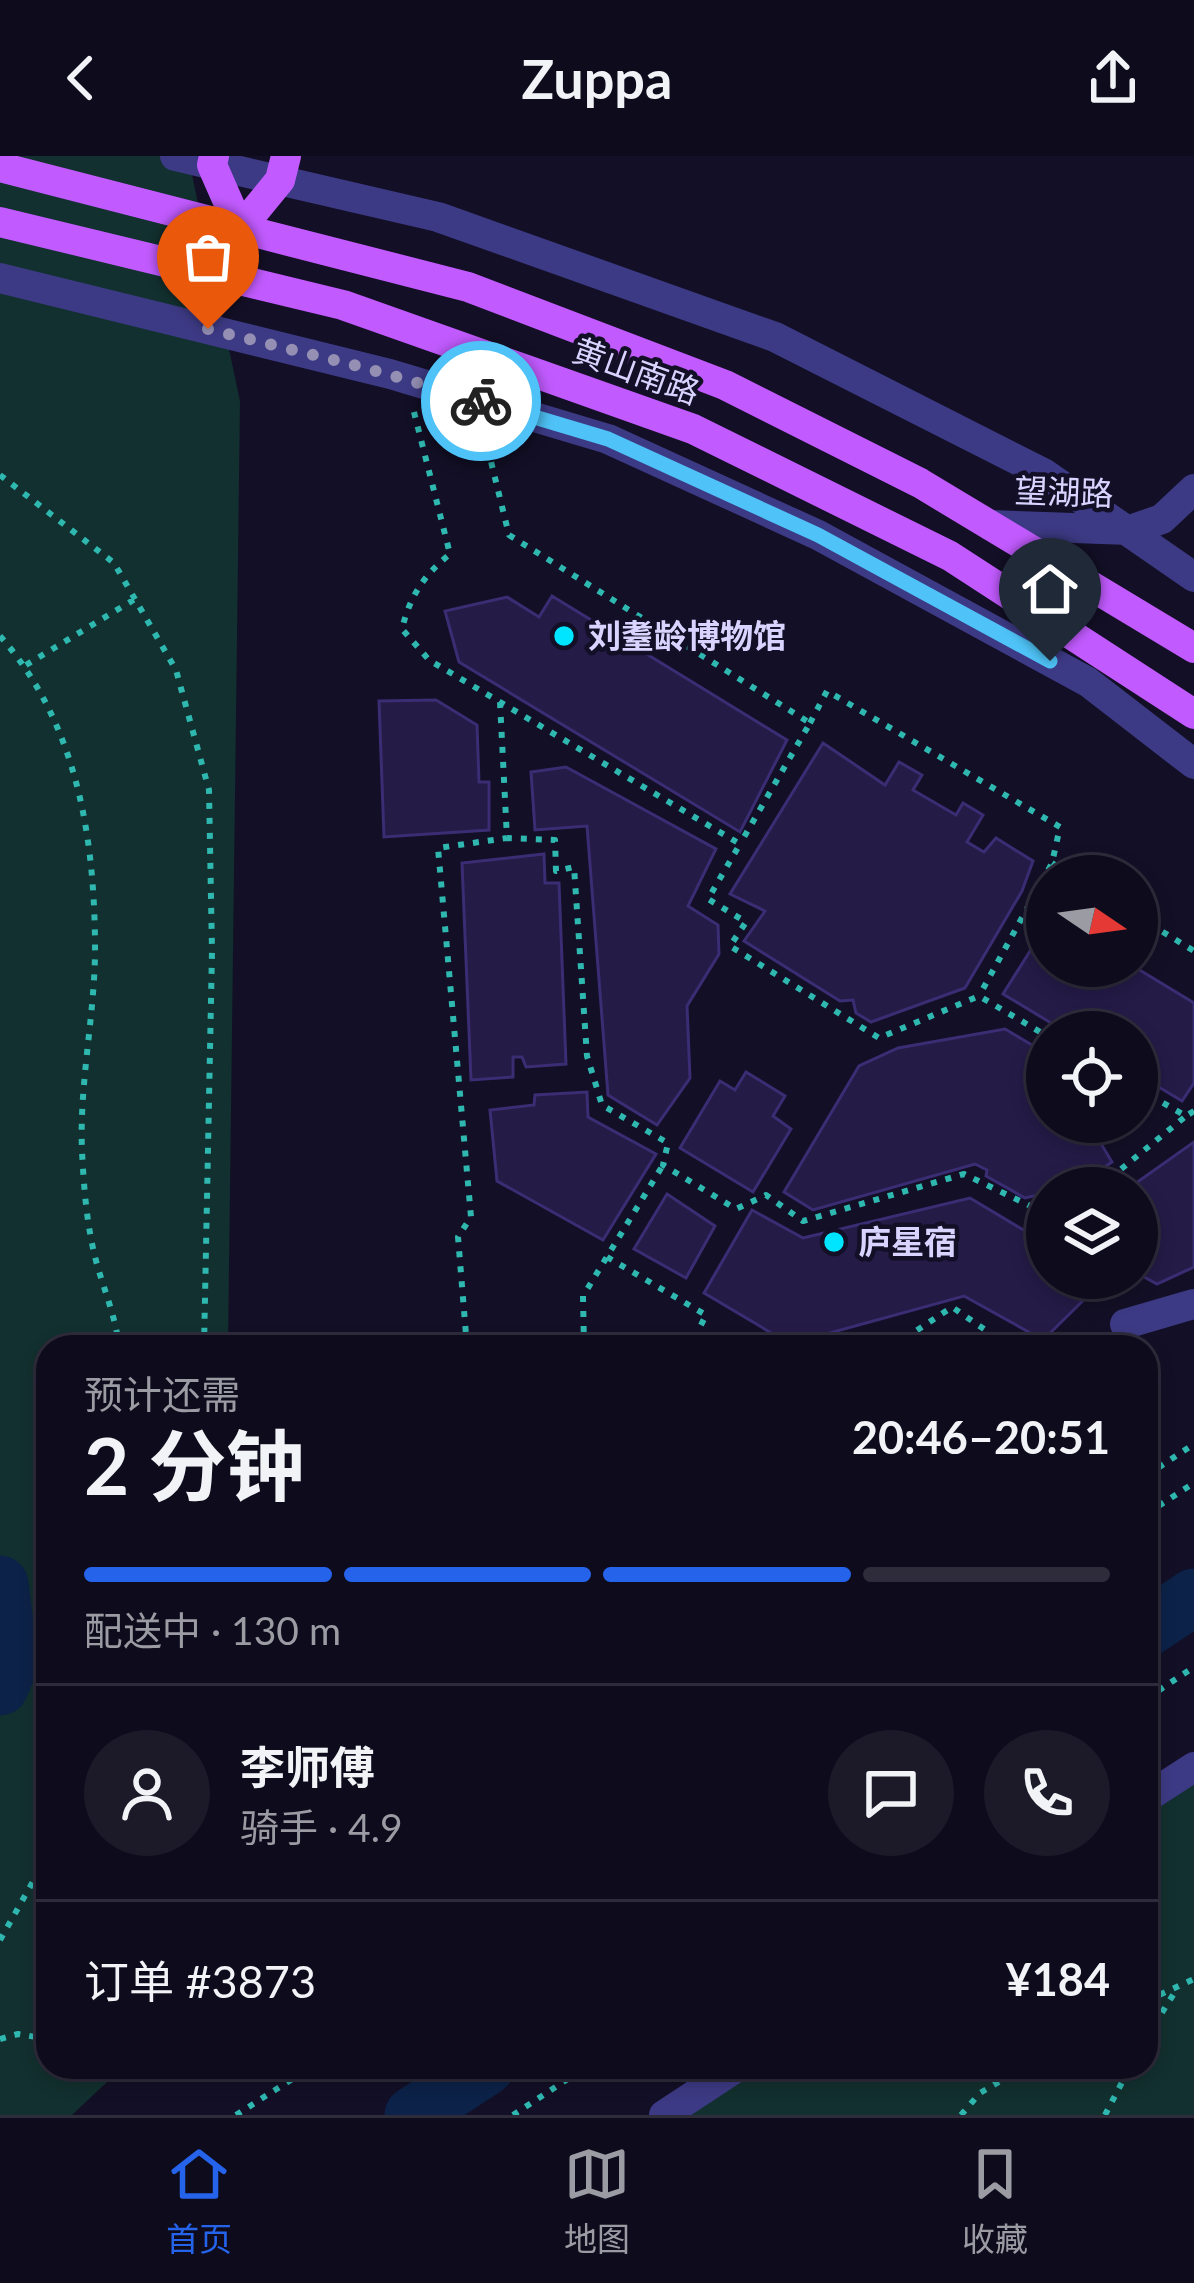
<!DOCTYPE html>
<html lang="zh">
<head>
<meta charset="utf-8">
<style>
  body { margin:0; font-family:Lato,"Noto Sans SC",sans-serif; background:#1c1929; color:#f1f3f6; height:100vh; display:flex; flex-direction:column; font-size:45px; white-space:nowrap }
  * { box-sizing:border-box; margin:0 }
  p { font-size:39px; color:#9b9ba3 }
  .icon { flex:none; width:66px; height:66px; fill:none; stroke:currentColor; stroke-width:2; stroke-linecap:round; stroke-linejoin:round }
  .map { position:relative; flex:1; overflow:hidden }
  .details { position:absolute; left:36px; top:1179px; width:1122px; height:744px; display:flex; flex-direction:column; background:#0e0b1c; border-radius:36px; box-shadow:0 6px 18px #0003,0 0 0 3px #2e2b3b }
  .details>* { flex:none }
  .needle { width:78px; rotate:103deg }
  .buttons { position:absolute; left:1026px; top:699px; display:grid; gap:24px }
  .buttons a { display:grid; place-items:center; width:132px; height:132px; border-radius:50%; background:#0e0b1c; box-shadow:0 6px 18px #0003,0 0 0 3px #2e2b3b; font-size:60px }
  .pin { position:absolute; display:grid; place-items:center; width:102px; height:102px; color:#fff; margin:-123px -51px; border-radius:50% 50% 50% 0; rotate:-45deg; box-shadow:0 0 12px #0007 }
  .pin .icon { rotate:45deg }
  .courier { position:absolute; display:grid; place-items:center; width:120px; height:120px; margin:-60px; border:9px solid #4fc3f7; border-radius:50%; background:#fff; color:#222; box-shadow:0 3px 15px #0007 }
  .overview em { font-style:normal; font-weight:700 }
  .overview div { display:flex; flex-direction:column-reverse }
  .overview { display:flex; align-items:center; justify-content:space-between; height:204px; padding:0 48px }
  h1 { font-size:78px; font-weight:700; line-height:90px }
  .bar { display:grid; grid-template-columns:repeat(4,1fr); gap:18px 12px; align-content:center; height:144px; padding:0 48px }
  .bar i { height:15px; border-radius:9px; background:#2e2b3b }
  .bar .selected { background:#2563eb }
  .bar p { grid-column:span 4 }
  .line { display:flex; align-items:center; gap:30px; padding:0 48px; border-top:3px solid #2e2b3b }
  .line div { flex:1 }
  .round { display:grid; place-items:center; flex:none; width:126px; height:126px; border-radius:63px; background:#1c1929 }
  header { display:flex; justify-content:space-between; align-items:center; height:156px; padding:0 48px; background:#0e0b1c; font-size:54px; font-weight:700 }
  .menu { display:flex; justify-content:space-around; align-items:center; height:168px; border-top:3px solid #2e2b3b; background:#0e0b1c; font-size:33px; color:#9b9ba3 }
  .menu a { display:grid; justify-items:center; gap:6px }
  .menu .selected { color:#2563eb }
  .map>svg:first-child { display:block }
</style>
</head>
<body>
<header><svg class="icon" aria-label="back" viewBox="0 0 24 24"><path d="M15 5l-7 7 7 7"/></svg>Zuppa<svg class="icon" aria-label="share" viewBox="0 0 24 24"><path d="M12 15V3M7 8l5-5 5 5M5 13v7h14v-7"/></svg></header>
<div class="map">
<svg width="1194" height="1959" viewBox="0 0 1194 1959">
  <rect width="100%" height="100%" fill="#130f26"/>
  <path fill="#12302f" d="M 0,0 L 188,0 L 240,245 L 228,1191 L 48,1191 L 48,1911 L 123,1911 L 72,1959 L 0,1959 Z
    M 1194,1620 L 1194,1959 L 681,1959 L 754,1911 L 1146,1911 L 1146,1651 Z"/>
  <g fill="none" stroke-linecap="round" stroke-linejoin="round">
    <path stroke="#0c2248" stroke-width="57" d="M 0,1428 L 10,1507 L 0,1531
      M 1146,1473 L 1194,1441
      M 413,1959 L 486,1911"/>
  </g>
  <path fill="#241b47" stroke="#3b2d73" stroke-width="3" d="M 552,440 L 787,584 L 740,676 L 459,506 L 445,455 L 507,441 L 539,461 Z
    M 436,544 L 477,569 L 479,626 L 489,626 L 489,674 L 384,681 L 379,545 Z
    M 823,587 L 885,629 L 899,606 L 922,619 L 913,634 L 956,659 L 963,647 L 983,659 L 967,686 L 984,696 L 996,682 L 1033,705 L 1022,735 L 965,832 L 871,866 L 856,857 L 853,844 L 840,845 L 744,785 L 765,755 L 730,738 Z
    M 566,611 L 716,693 L 688,750 L 718,769 L 719,798 L 687,850 L 690,922 L 657,969 L 608,939 L 587,670 L 535,674 L 531,616 Z
    M 544,698 L 545,727 L 559,727 L 566,908 L 526,911 L 522,901 L 513,901 L 513,921 L 471,924 L 462,707 Z
    M 1047,732 L 1047,810 L 1133,810 L 1194,847 L 1194,927 L 1182,945 L 1137,918 L 1137,876 L 1066,876 L 1003,838 L 1042,776 L 1027,768 Z
    M 1005,873 L 1047,898 L 1047,966 L 1074,966 L 1097,981 L 1112,1006 L 1073,1032 L 1047,1032 L 1047,1037 L 1025,1042 L 986,1020 L 987,1014 L 975,1008 L 813,1054 L 784,1036 L 859,910 L 898,892 Z
    M 746,916 L 785,940 L 773,960 L 791,973 L 753,1036 L 680,992 L 720,925 L 735,934 Z
    M 587,936 L 588,961 L 656,998 L 603,1084 L 497,1025 L 490,954 L 534,949 L 535,939 Z
    M 1194,986 L 1194,1111 L 1157,1128 L 1137,1117 L 1137,1032 L 1129,1032 Z
    M 667,1038 L 715,1070 L 686,1122 L 634,1093 Z
    M 970,1042 L 1047,1088 L 1047,1122 L 1105,1123 L 1043,1184 L 964,1140 L 790,1188 L 704,1137 L 752,1054 L 803,1082 Z"/>
  <g fill="none" stroke-linecap="round" stroke-linejoin="round">
    <path stroke="#2fb8b0" stroke-width="6" stroke-dasharray="6 9" stroke-linecap="butt" d="M 414,256 L 450,398 C 424,419 410,440 402,473 L 429,504 L 740,688 L 708,743 L 746,766 L 730,790 L 879,882 L 979,840 L 1047,880
      M 484,277 L 509,379 L 810,567 L 740,688
      M 0,319 L 114,407 L 176,514 L 209,634 L 212,795 L 204,1191
      M 0,480 C 75,565 94,675 95,786 C 96,855 79,925 82,995 C 84,1034 87,1074 98,1112 C 106,1139 116,1163 119,1191
      M 26,509 L 135,443
      M 500,546 L 507,682 L 555,684 L 556,715 L 574,711 L 587,900 L 602,949 L 668,987 L 663,1009 L 736,1053 L 766,1039 L 803,1065 L 964,1018 L 1047,1058
      M 810,567 L 827,535 L 1060,671 L 1052,707 L 979,840
      M 1052,707 L 1072,720
      M 1137,760 L 1194,795
      M 1137,932 L 1186,960 L 1194,955
      M 1098,1032 L 1186,960
      M 607,1101 L 706,1159 L 695,1181 L 680,1191
      M 467,1191 L 458,1081 L 471,1061 L 438,692 L 507,682
      M 584,1191 L 583,1140 L 663,1009
      M 892,1191 L 952,1151 L 1010,1191
      M 1085,1191 L 1103,1181
      M 1146,1320 L 1194,1288
      M 1146,1358 L 1194,1327
      M 1146,1543 L 1194,1511
      M 0,1784 L 48,1699
      M 1146,1845 L 1194,1823
      M 1146,1882 L 1178,1831
      M 0,1883 L 18,1878 L 48,1883
      M 236,1959 L 311,1911
      M 513,1959 L 586,1911
      M 961,1959 L 980,1937 L 1024,1911
      M 1105,1959 L 1130,1911"/>
    <path stroke="#3d3a85" stroke-width="30" d="M 175,0 L 438,61 L 775,181 L 1045,318 L 1194,421
      M 0,122 L 390,218 L 608,283 L 818,379 L 1088,526 L 1194,608
      M 990,369 L 1130,374 L 1162,363 L 1194,333
      M 1125,1168 L 1194,1148
      M 1146,1642 L 1194,1611
      M 664,1959 L 737,1911"/>
    <path stroke="#c25bff" stroke-width="30" d="M 214,0 L 212,9 L 240,73 L 280,24 L 286,0
      M 0,11 L 468,131 L 725,229 L 920,327 L 1194,492
      M 0,66 L 343,149 L 693,273 L 950,400 L 1194,558"/>
  </g>
  <g fill="none" stroke-linecap="round" stroke-linejoin="round">
    <path stroke="#948fb3" stroke-width="12" stroke-dasharray="0 21.6" d="M 208,173 L 362,211 L 481,245"/>
    <path stroke="#4fc3f7" stroke-width="15" d="M 481,245 L 608,283 L 818,379 L 1050,505"/>
  </g>
  <g fill="#00e5ff" stroke="#130f26" stroke-width="4.5">
    <circle cx="564" cy="480" r="12"/>
    <circle cx="834" cy="1086" r="12"/>
  </g>
  <g text-anchor="middle" stroke-width="9" stroke-linejoin="round" paint-order="stroke">
    <g font-size="33" fill="#d9d4ff" stroke="#130f26">
      <text transform="translate(636 215) rotate(20)" y="12">黄山南路</text>
      <text transform="translate(1064 336) rotate(2)" y="12">望湖路</text>
    </g>
    <g font-size="33" font-weight="bold" fill="#d9d4ff" stroke="#130f26" text-anchor="start">
      <text x="588" y="492">刘耋龄博物馆</text>
      <text x="858" y="1098">庐星宿</text>
    </g>
  </g>
</svg>
<div class="buttons">
<a><svg class="needle" viewBox="-14 -14 28 28"><path d="M0-13l5 13h-10z" fill="#e53935"/><path d="M0 13l5-13h-10z" fill="#9b9ba3"/></svg></a>
<a><svg class="icon" aria-label="locate" viewBox="0 0 24 24"><circle cx="12" cy="12" r="6"/><path d="M12 2v4M12 18v4M2 12h4M18 12h4"/></svg></a>
<a><svg class="icon" aria-label="layers" viewBox="0 0 24 24"><path d="M12 4l9 5-9 5-9-5zM3 14l9 5 9-5"/></svg></a>
</div>
<div class="pin" style="left:208px;top:173px;background:#ea580c"><svg class="icon" aria-label="bag" viewBox="0 0 24 24"><path d="M5 8h14l-1 12H6zM9 8a3 3 0 0 1 6 0"/></svg></div>
<div class="pin" style="left:1050px;top:505px;background:#1f2937"><svg class="icon" aria-label="home" viewBox="0 0 24 24"><path d="M3 11l9-7 9 7M6 9v11h12V9"/></svg></div>
<div class="courier" style="left:481px;top:245px"><svg class="icon" aria-label="bike" viewBox="0 0 24 24"><circle cx="6" cy="16" r="4"/><circle cx="18" cy="16" r="4"/><path d="M6 16l4-8h5l3 8M10 8l3 8H6M13 5h3"/></svg></div>
<section class="details">
<div class="overview"><div><h1>2 分钟</h1><p>预计还需</p></div><em>20:46–20:51</em></div>
<div class="bar"><i class="selected"></i><i class="selected"></i><i class="selected"></i><i></i><p>配送中 · 130 m</p></div>
<div class="line" style="height:216px"><a class="round"><svg class="icon" aria-label="person" viewBox="0 0 24 24"><circle cx="12" cy="8" r="4"/><path d="M4 21q1-7 8-7t8 7"/></svg></a><div><b>李师傅</b><p>骑手 · 4.9</p></div><a class="round"><svg class="icon" aria-label="chat" viewBox="0 0 24 24"><path d="M4 5h16v11H9l-5 4z"/></svg></a><a class="round"><svg class="icon" aria-label="phone" viewBox="0 0 24 24"><path d="M5 4h4l2 5-3 2q2 4 5 5l2-3 5 2v4C11 20 4 13 5 4z"/></svg></a></div>
<div class="line" style="height:156px"><div>订单 #3873</div><b>¥184</b></div>
</section>
</div>
<nav class="menu">
<a class="selected"><svg class="icon" aria-label="home" viewBox="0 0 24 24"><path d="M3 11l9-7 9 7M6 9v11h12V9"/></svg>首页</a>
<a><svg class="icon" aria-label="map" viewBox="0 0 24 24"><path d="M3 6l6-2 6 2 6-2v14l-6 2-6-2-6 2zM9 4v14M15 6v14"/></svg>地图</a>
<a><svg class="icon" aria-label="saved" viewBox="0 0 24 24"><path d="M7 4h10v16l-5-4-5 4z"/></svg>收藏</a>
</nav>
</body>
</html>
